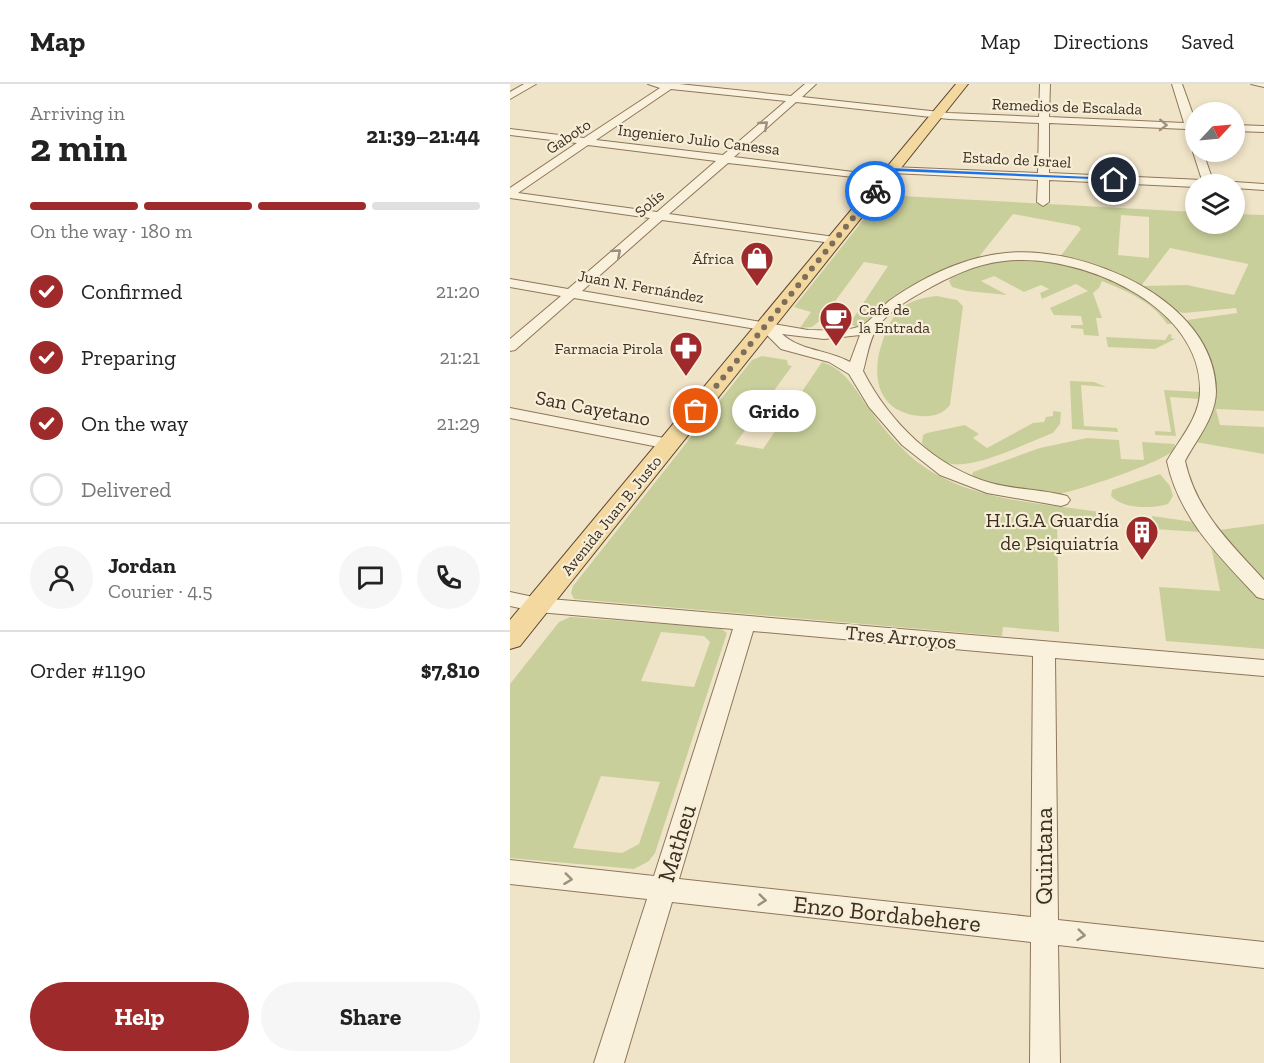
<!DOCTYPE html>
<html lang="en">
<head>
<meta charset="utf-8">
<style>
  body { margin:0; font-family:"Zilla Slab",serif; background:#f6f6f6; color:#222; height:100vh; display:flex; flex-direction:column; font-size:22px; white-space:nowrap }
  * { box-sizing:border-box; margin:0 }
  p { font-size:20px; color:#767676 }
  .icon { flex:none; width:33px; height:33px; fill:none; stroke:currentColor; stroke-width:2; stroke-linecap:round; stroke-linejoin:round }
  .map { position:relative; flex:1; overflow:hidden }
  .details { display:flex; flex-direction:column; background:#fff; width:510px }
  .details>* { flex:none }
  .needle { width:39px; rotate:64deg }
  .tools { position:absolute; left:675px; top:18px; display:grid; gap:12px }
  .tools a { display:grid; place-items:center; width:60px; height:60px; border-radius:50%; background:#fff; box-shadow:0 3px 9px #0003; font-size:30px }
  .pin { position:absolute; display:grid; place-items:center; width:51px; height:51px; color:#fff; margin:-26px; border:3px solid #fff; border-radius:50%; box-shadow:0 2px 6px #0007 }
  .courier { position:absolute; display:grid; place-items:center; width:60px; height:60px; margin:-30px; border:4px solid #1a73e8; border-radius:50%; background:#fff; color:#222; box-shadow:0 2px 8px #0007 }
  .bubble { position:absolute; height:42px; border-radius:21px; background:#fff; box-shadow:0 3px 9px #0003; font-size:20px; font-weight:700; line-height:42px; text-align:center }
  .overview em { font-style:normal; font-weight:700 }
  .overview div { display:flex; flex-direction:column-reverse }
  .overview { display:flex; align-items:center; justify-content:space-between; height:102px; padding:0 30px }
  h1 { font-size:39px; font-weight:700; line-height:45px }
  .bar { display:grid; grid-template-columns:repeat(4,1fr); gap:9px 6px; align-content:center; height:72px; padding:0 30px }
  .bar i { height:8px; border-radius:4px; background:#e0e0e0 }
  .bar .active { background:#9e2a2b }
  .bar p { grid-column:span 4 }
  .line { display:flex; align-items:center; gap:15px; padding:0 30px; border-top:2px solid #e0e0e0 }
  .line div { flex:1 }
  .round { display:grid; place-items:center; flex:none; width:63px; height:63px; border-radius:32px; background:#f6f6f6 }
  ol { padding:0 30px; list-style:none }
  li { display:flex; align-items:center; gap:18px; height:66px }
  li p { margin-inline-start:auto }
  li .icon { padding:6px; border-radius:50%; background:#9e2a2b; color:#fff; stroke-width:4 }
  li:last-child { color:#767676 }
  li i { width:33px; height:33px; border:3px solid #e0e0e0; border-radius:50% }
  .cta { display:flex; gap:12px; margin-top:auto; padding:12px 30px }
  .cta a { flex:1; height:69px; border-radius:36px; background:#9e2a2b; color:#fff; font-size:24px; font-weight:700; line-height:69px; text-align:center }
  .cta a+a { background:#f6f6f6; color:#222 }
  header { display:flex; align-items:center; gap:36px; box-sizing:border-box; height:84px; padding:0 30px; background:#fff; border-bottom:2px solid #e0e0e0 }
  header strong { font-size:28px }
  nav { display:flex; gap:33px; margin-inline-start:auto; font-size:21px }
  main { display:flex; flex:1; min-height:0 }
  .map>svg:first-child { display:block }
</style>
</head>
<body>
<header>
<strong>Map</strong>
<nav><a>Map</a><a>Directions</a><a>Saved</a></nav>
</header>
<main>
<section class="details">
<div class="overview"><div><h1>2 min</h1><p>Arriving in</p></div><em>21:39–21:44</em></div>
<div class="bar"><i class="active"></i><i class="active"></i><i class="active"></i><i></i><p>On the way · 180 m</p></div>
<ol>
<li><svg class="icon" aria-label="check" viewBox="0 0 24 24"><path d="M5 12l5 5 9-10"/></svg>Confirmed<p>21:20</p></li>
<li><svg class="icon" aria-label="check" viewBox="0 0 24 24"><path d="M5 12l5 5 9-10"/></svg>Preparing<p>21:21</p></li>
<li><svg class="icon" aria-label="check" viewBox="0 0 24 24"><path d="M5 12l5 5 9-10"/></svg>On the way<p>21:29</p></li>
<li><i></i>Delivered</li>
</ol>
<div class="line" style="height:108px"><a class="round"><svg class="icon" aria-label="person" viewBox="0 0 24 24"><circle cx="12" cy="8" r="4"/><path d="M4 21q1-7 8-7t8 7"/></svg></a><div><b>Jordan</b><p>Courier · 4.5</p></div><a class="round"><svg class="icon" aria-label="chat" viewBox="0 0 24 24"><path d="M4 5h16v11H9l-5 4z"/></svg></a><a class="round"><svg class="icon" aria-label="phone" viewBox="0 0 24 24"><path d="M5 4h4l2 5-3 2q2 4 5 5l2-3 5 2v4C11 20 4 13 5 4z"/></svg></a></div>
<div class="line" style="height:78px"><div>Order #1190</div><b>$7,810</b></div>
<div class="cta"><a>Help</a><a>Share</a></div>
</section>
<div class="map">
<svg width="754" height="979" viewBox="0 0 754 979">
  <rect width="100%" height="100%" fill="#f0e4c8"/>
  <path fill="#c9cf9b" fill-rule="evenodd" d="M 373,111 L 685,128 L 686,140 L 724,140 L 725,130 L 754,131 L 754,327 L 706,325 L 710,341 L 754,343 L 754,370 L 685,358 L 700,277 L 677,236 L 727,229 L 726,224 L 674,229 L 666,227 L 659,222 L 550,173 L 571,145 L 568,142 L 503,130 L 468,174 L 346,243 L 340,239 L 378,182 L 354,178 L 312,235 L 302,243 L 290,244 L 301,228 L 284,223 ZM 611,131 L 639,133 L 639,174 L 608,171 ZM 660,164 L 738,180 L 738,181 L 724,211 L 677,201 L 631,202 Z
    M 492,175 C 506,176 521,175 534,176 C 584,180 631,210 667,240 L 657,240 C 642,217 616,207 592,197 L 589,204 L 583,209 L 592,234 L 586,234 L 589,252 L 574,251 L 573,245 L 561,244 L 561,241 L 573,241 L 571,232 L 544,231 L 540,224 L 578,207 L 566,200 L 532,215 L 530,209 L 539,205 L 531,201 L 514,208 L 484,192 L 471,197 L 497,211 L 457,207 L 442,203 L 439,197 C 447,182 477,180 492,175 Z
    M 427,212 L 447,216 L 453,222 L 440,321 C 433,330 423,333 411,332 C 367,329 360,291 373,256 C 377,244 382,232 392,224 C 401,216 415,213 427,212 Z
    M 659,250 L 662,251 L 661,254 L 665,255 L 645,265 L 598,263 L 596,253 L 655,256 Z
    M 252,272 L 277,276 L 278,281 L 282,282 L 225,360 L 253,365 L 312,278 C 337,286 345,306 360,326 C 371,342 384,357 399,371 C 451,417 525,418 590,428 L 595,433 L 595,441 L 547,438 L 549,548 L 493,543 L 492,552 L 64,515 L 61,509 L 63,502 L 242,276 Z
    M 560,297 L 584,298 L 596,303 L 571,301 L 574,342 L 607,344 L 608,348 L 562,345 Z
    M 654,306 L 691,308 L 690,315 L 660,313 L 666,352 L 645,351 L 645,347 L 661,348 Z
    M 543,327 L 551,328 L 550,340 L 543,349 C 518,358 463,387 437,379 C 427,376 418,367 412,359 L 413,351 L 417,349 L 455,341 L 469,350 L 463,354 L 477,364 L 523,339 L 534,338 L 536,333 L 543,332 Z
    M 577,354 L 609,356 L 611,375 L 634,376 L 632,358 L 665,360 L 664,366 C 655,377 563,409 547,410 C 530,411 476,401 462,391 L 463,388 L 530,364 Z
    M 650,390 L 660,402 L 663,412 L 658,420 C 642,425 612,425 601,412 L 602,406 Z
    M 642,432 L 684,438 L 754,514 L 754,565 L 656,557 L 649,503 L 710,507 L 700,457 L 690,448 L 644,445 Z
    M 754,440 L 754,497 L 709,446 Z
    M 60,533 L 210,544 L 217,549 L 145,769 L 139,777 L 124,785 L 0,774 L 0,600 L 49,538 ZM 151,548 L 194,552 L 200,558 L 184,603 L 131,597 ZM 91,692 L 150,698 L 129,760 L 112,769 L 63,764 Z"/>
  <g fill="none" stroke-linecap="round" stroke-linejoin="round">
    <defs>
      <path id="minor" d="M 14,0 L 26,0 L 0,15 L 0,8 Z
        M 138,0 L 169,0 L 281,12 L 295,0 L 306,0 L 292,13 L 439,29 L 529,33 L 530,0 L 540,0 L 539,33 L 674,39 L 662,0 L 672,0 L 686,39 L 686,62 L 681,59 L 676,45 L 539,39 L 539,89 L 692,96 L 683,68 L 686,65 L 686,68 L 693,68 L 703,97 L 708,100 L 686,100 L 686,103 L 539,96 L 539,118 L 533,122 L 527,118 L 528,96 L 382,89 L 376,86 L 382,83 L 528,89 L 529,39 L 439,35 L 286,18 L 224,73 L 375,92 L 381,95 L 379,97 L 218,79 L 159,130 L 325,153 L 329,154 L 331,157 L 329,160 L 152,136 L 72,207 L 298,246 C 315,246 342,249 356,239 C 364,233 371,224 379,217 C 413,193 454,173 496,169 C 574,161 705,216 706,307 C 706,333 686,356 675,377 C 686,427 720,459 754,496 L 754,515 L 747,513 C 709,472 669,434 657,377 C 669,356 690,333 690,307 C 692,221 569,168 494,177 C 465,180 439,193 414,207 C 398,216 377,228 367,244 C 359,256 357,273 353,287 C 379,338 425,383 481,399 C 506,406 532,405 557,412 L 560,416 L 557,420 L 551,422 L 477,409 L 430,391 L 392,361 L 359,323 L 339,290 L 319,278 L 271,265 L 252,246 L 64,214 L 5,266 L 0,267 L 0,255 L 51,212 L 0,203 L 0,195 L 58,205 L 140,134 L 0,114 L 0,104 L 67,59 L 0,51 L 0,45 L 74,54 L 150,4 ZM 161,5 L 276,17 L 213,71 L 86,56 ZM 78,61 L 206,77 L 147,128 L 8,109 ZM 272,250 L 314,255 L 350,251 L 340,278 C 319,266 290,267 272,250 Z
        M 741,0 L 754,0 L 754,3 Z
        M 724,41 L 754,42 L 754,48 L 724,47 Z
        M 724,98 L 754,100 L 754,106 L 724,104 L 724,100 L 719,100 Z
        M 0,324 L 159,355 L 167,360 L 159,365 L 0,334 Z
        M 0,508 L 28,514 L 754,576 L 754,592 L 545,574 L 548,836 L 754,858 L 754,884 L 548,861 L 550,979 L 520,979 L 521,858 L 162,818 L 114,979 L 84,979 L 137,815 L 0,800 L 0,776 L 144,792 L 223,545 L 28,528 L 0,522 ZM 243,547 L 523,572 L 521,833 L 169,795 Z"/>
      <path id="major" d="M 446,0 L 458,0 L 10,562 L 0,565 L 0,536 Z"/>
    </defs>
    <use href="#minor" stroke="#8d765c" stroke-width="2"/>
    <use href="#major" stroke="#5b4430" stroke-width="2"/>
    <use href="#minor" fill="#faf1dc" fill-rule="evenodd"/>
    <use href="#major" fill="#f3d9a0" fill-rule="evenodd"/>
  </g>
  <defs><path id="oneway-chevron" d="M-2-3.5L2.5 0L-2 3.5" fill="none" stroke-width="1.6" stroke-linecap="round" stroke-linejoin="round" transform="scale(1.5)"/></defs>
  <g stroke="#9c907e">
    <use href="#oneway-chevron" transform="translate(254 41) rotate(-41)"/>
    <use href="#oneway-chevron" transform="translate(653 41) rotate(2)"/>
    <use href="#oneway-chevron" transform="translate(107 169) rotate(-41)"/>
    <use href="#oneway-chevron" transform="translate(58 795) rotate(7)"/>
    <use href="#oneway-chevron" transform="translate(252 816) rotate(6)"/>
    <use href="#oneway-chevron" transform="translate(571 851) rotate(6)"/>
  </g>
  <path fill="#1a73e8" d="M 380,84 L 604,94 L 607,96 L 384,87 L 367,108 L 363,108 Z"/>
  <g fill="none" stroke-linecap="round" stroke-linejoin="round">
    <path stroke="#7c6e5b" stroke-width="6" stroke-dasharray="0 10.8" d="M 186,327 L 365,107"/>
  </g>
  <defs>
    <symbol id="shop-pin" viewBox="-11 -11 22 30"><path d="M0 17L-7.5 6A9.5 9.5 0 1 1 7.5 6Z" fill="#9e2a2b" stroke="#f7eed8"/><path d="M-5-2.5h2.3a2.7 3.5 0 0 1 5.4 0H5L5.5 6h-11ZM-1.5-2.5h3a1.5 2.3 0 0 0-3 0Z" fill="#fff"/></symbol>
    <symbol id="cafe-pin" viewBox="-11 -11 22 30"><path d="M0 17L-7.5 6A9.5 9.5 0 1 1 7.5 6Z" fill="#9e2a2b" stroke="#f7eed8"/><path d="M-5.5-4.5H6V0H3Q3 3.5 0 3.5H-2.5Q-5.5 3.5-5.5 0ZM3-3.2v2h1.7v-2ZM-6 4.5H4V6H-6Z" fill="#fff"/></symbol>
    <symbol id="pharmacy-pin" viewBox="-11 -11 22 30"><path d="M0 17L-7.5 6A9.5 9.5 0 1 1 7.5 6Z" fill="#9e2a2b" stroke="#f7eed8"/><path d="M-2-6h4v4h4v4h-4v4h-4v-4h-4v-4h4Z" fill="#fff"/></symbol>
    <symbol id="building-pin" viewBox="-11 -11 22 30"><path d="M0 17L-7.5 6A9.5 9.5 0 1 1 7.5 6Z" fill="#9e2a2b" stroke="#f7eed8"/><path d="M-4-6H4V6H1V3H-1V6H-4ZM-2.5-4.3h1.7v1.8h-1.7ZM.8-4.3h1.7v1.8H.8ZM-2.5-1h1.7V.8h-1.7ZM.8-1h1.7V.8H.8Z" fill="#fff"/></symbol>
  </defs>
  <g fill-rule="evenodd">
    <use href="#shop-pin" x="228" y="155" width="38" height="52"/>
    <use href="#cafe-pin" x="307" y="215" width="38" height="52"/>
    <use href="#pharmacy-pin" x="157" y="245" width="38" height="52"/>
    <use href="#building-pin" x="613" y="429" width="38" height="52"/>
  </g>
  <g text-anchor="middle" stroke-width="4.5" stroke-linejoin="round" paint-order="stroke">
    <g font-size="16" fill="#3d2e20" stroke="#f7eed8">
      <text transform="translate(557 22) rotate(2)" y="6">Remedios de Escalada</text>
      <text transform="translate(58 52) rotate(-34)" y="6">Gaboto</text>
      <text transform="translate(189 55) rotate(7)" y="6">Ingeniero Julio Canessa</text>
      <text transform="translate(507 75) rotate(3)" y="6">Estado de Israel</text>
      <text transform="translate(139 119) rotate(-41)" y="6">Solís</text>
      <text transform="translate(131 202) rotate(10)" y="6">Juan N. Fernández</text>
      <text transform="translate(101 431) rotate(-51)" y="6">Avenida Juan B. Justo</text>
    </g>
    <g font-size="16" fill="#3d2e20" stroke="#f7eed8" text-anchor="end">
      <text x="224" y="180">África</text>
      <text x="349" y="231" text-anchor="start">Cafe de<tspan x="349" dy="18">la Entrada</tspan></text>
      <text x="153" y="270">Farmacia Pirola</text>
    </g>
    <g font-size="20" fill="#3d2e20" stroke="#f7eed8">
      <text transform="translate(83 324) rotate(11)" y="7">San Cayetano</text>
      <text transform="translate(391 553) rotate(5)" y="7">Tres Arroyos</text>
    </g>
    <g font-size="20" fill="#3d2e20" stroke="#f7eed8" text-anchor="end">
      <text x="609" y="443">H.I.G.A Guardía<tspan x="609" dy="23">de Psiquiatría</tspan></text>
    </g>
    <g font-size="24" fill="#3d2e20" stroke="#f7eed8">
      <text transform="translate(167 759) rotate(-73)" y="8">Matheu</text>
      <text transform="translate(534 772) rotate(-90)" y="8">Quintana</text>
      <text transform="translate(377 830) rotate(6)" y="8">Enzo Bordabehere</text>
    </g>
  </g>
</svg>
<div class="tools">
<a><svg class="needle" viewBox="-14 -14 28 28"><path d="M0-13l5 13h-10z" fill="#e53935"/><path d="M0 13l5-13h-10z" fill="#767676"/></svg></a>
<a><svg class="icon" aria-label="layers" viewBox="0 0 24 24"><path d="M12 4l9 5-9 5-9-5zM3 14l9 5 9-5"/></svg></a>
</div>
<div class="pin" style="left:186px;top:327px;background:#ea580c"><svg class="icon" aria-label="bag" viewBox="0 0 24 24"><path d="M5 8h14l-1 12H6zM9 8a3 3 0 0 1 6 0"/></svg></div>
<div class="pin" style="left:604px;top:96px;background:#1f2937"><svg class="icon" aria-label="home" viewBox="0 0 24 24"><path d="M3 11l9-7 9 7M6 9v11h12V9"/></svg></div>
<div class="courier" style="left:365px;top:107px"><svg class="icon" aria-label="bike" viewBox="0 0 24 24"><circle cx="6" cy="16" r="4"/><circle cx="18" cy="16" r="4"/><path d="M6 16l4-8h5l3 8M10 8l3 8H6M13 5h3"/></svg></div>
<div class="bubble" style="left:222px;top:306px;width:84px">Grido</div>
</div>
</main>
</body>
</html>
